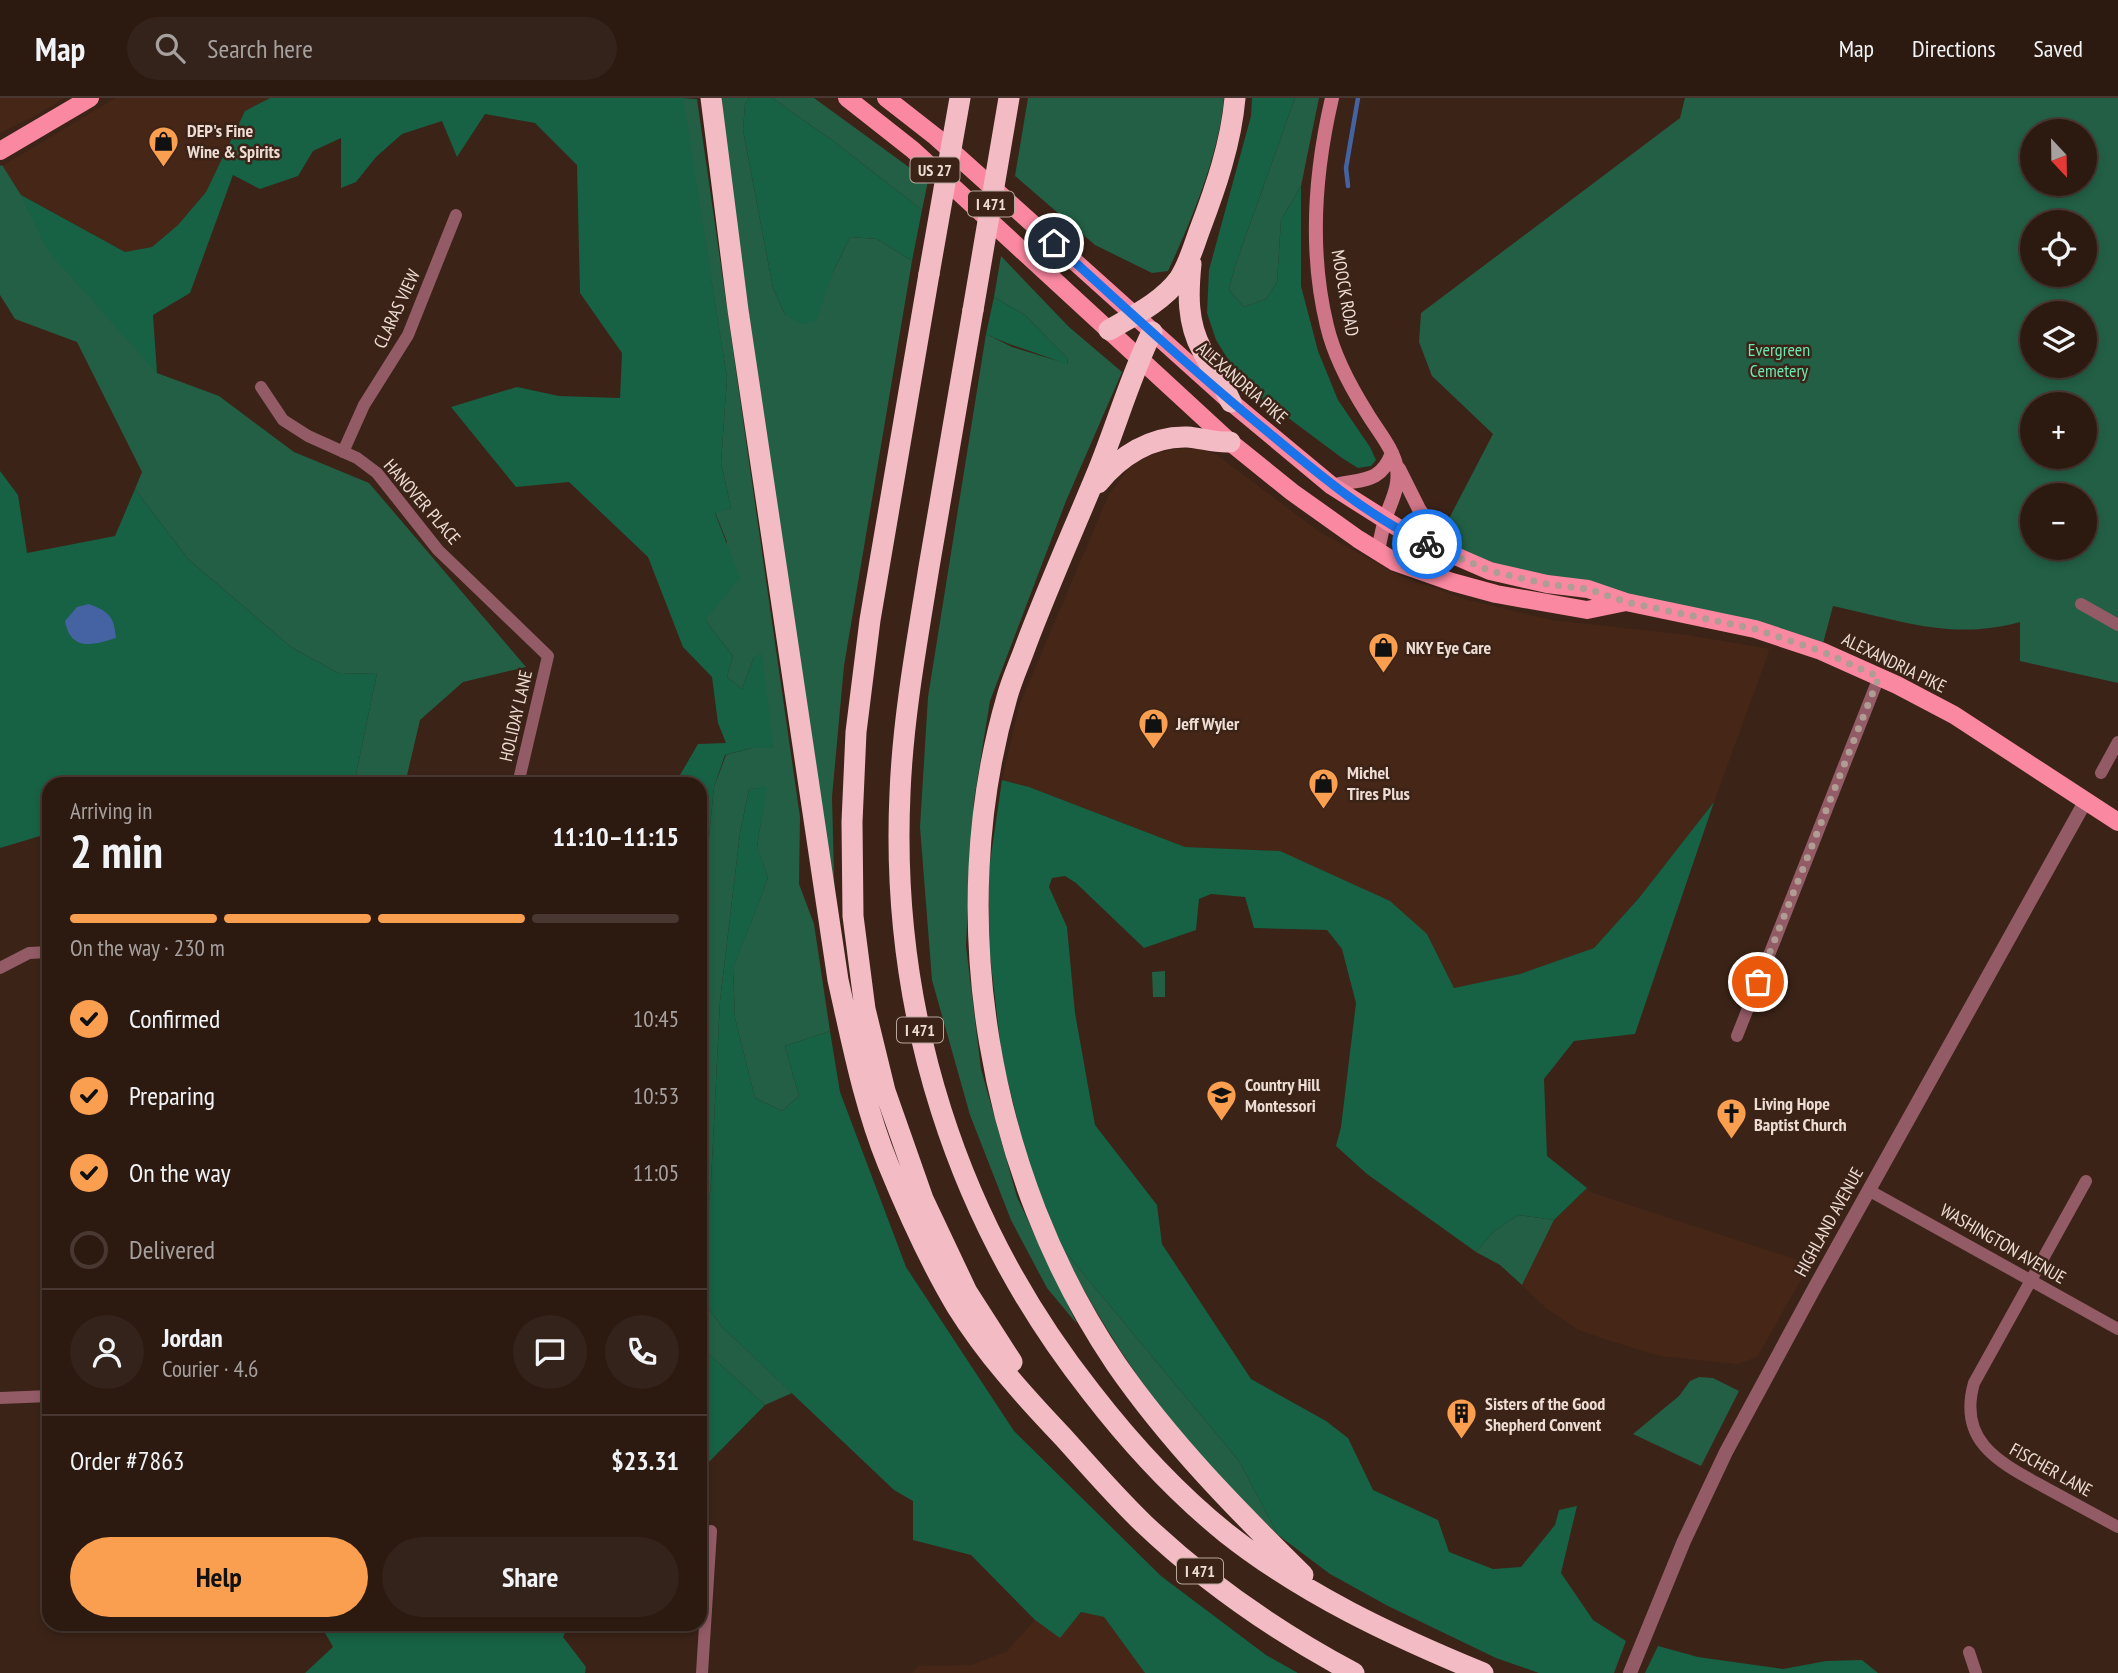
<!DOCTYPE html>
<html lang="en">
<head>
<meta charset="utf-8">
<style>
  body { margin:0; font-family:"PT Sans Narrow",sans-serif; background:#34231a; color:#f1f3f6; height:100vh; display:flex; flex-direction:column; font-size:26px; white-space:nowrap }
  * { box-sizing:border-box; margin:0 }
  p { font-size:23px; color:#a6a19f }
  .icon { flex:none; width:38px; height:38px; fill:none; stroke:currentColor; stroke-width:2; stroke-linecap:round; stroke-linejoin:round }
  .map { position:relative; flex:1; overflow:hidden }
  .sheet { position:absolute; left:42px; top:679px; width:665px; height:854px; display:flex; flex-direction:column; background:#2c1a11; border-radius:21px; box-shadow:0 4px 10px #0003,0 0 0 2px #483831 }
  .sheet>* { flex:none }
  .needle { width:46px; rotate:158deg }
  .fabs { position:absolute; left:2020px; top:21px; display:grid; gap:14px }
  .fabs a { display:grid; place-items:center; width:77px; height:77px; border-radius:50%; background:#2c1a11; box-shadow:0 4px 10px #0003,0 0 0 2px #483831; font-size:35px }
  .pin { position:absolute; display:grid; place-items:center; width:60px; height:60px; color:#fff; margin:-30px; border:4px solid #fff; border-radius:50%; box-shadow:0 2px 7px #0007 }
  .courier { position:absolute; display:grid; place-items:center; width:70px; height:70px; margin:-35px; border:5px solid #1a73e8; border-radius:50%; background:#fff; color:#222; box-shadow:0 2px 9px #0007 }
  .overview em { font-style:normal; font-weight:700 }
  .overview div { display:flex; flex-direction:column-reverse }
  .overview { display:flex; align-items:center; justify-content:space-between; height:119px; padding:0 28px }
  h1 { font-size:46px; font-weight:700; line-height:52px }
  .bar { display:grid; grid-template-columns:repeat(4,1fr); gap:10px 7px; align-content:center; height:84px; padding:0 28px }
  .bar i { height:9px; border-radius:5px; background:#483831 }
  .bar .current { background:#fa9f4f }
  .bar p { grid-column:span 4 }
  .line { display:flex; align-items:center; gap:18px; padding:0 28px; border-top:2px solid #483831 }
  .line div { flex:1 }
  .round { display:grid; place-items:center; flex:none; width:74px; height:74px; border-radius:37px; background:#34231a }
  ol { padding:0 28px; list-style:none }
  li { display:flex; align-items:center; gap:21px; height:77px }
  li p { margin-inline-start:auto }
  li .icon { padding:7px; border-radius:50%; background:#fa9f4f; color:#111; stroke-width:4 }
  li:last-child { color:#a6a19f }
  li i { width:38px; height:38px; border:4px solid #483831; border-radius:50% }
  .primary-button { display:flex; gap:14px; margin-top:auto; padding:14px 28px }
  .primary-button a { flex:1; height:80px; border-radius:42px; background:#fa9f4f; color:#111; font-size:28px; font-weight:700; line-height:80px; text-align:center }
  .primary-button a+a { background:#34231a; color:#f1f3f6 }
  header { display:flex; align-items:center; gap:42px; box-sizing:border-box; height:98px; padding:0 35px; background:#2c1a11; border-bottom:2px solid #483831 }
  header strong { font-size:33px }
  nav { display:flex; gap:38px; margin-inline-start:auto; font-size:24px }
  .search { width:490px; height:63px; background:#34231a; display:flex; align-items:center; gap:18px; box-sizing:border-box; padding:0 24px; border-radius:38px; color:#a6a19f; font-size:26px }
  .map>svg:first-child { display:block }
</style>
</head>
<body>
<header>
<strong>Map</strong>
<div class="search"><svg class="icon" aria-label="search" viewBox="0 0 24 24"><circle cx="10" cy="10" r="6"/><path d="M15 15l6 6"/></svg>Search here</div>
<nav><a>Map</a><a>Directions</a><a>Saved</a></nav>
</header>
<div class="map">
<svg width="2118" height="1575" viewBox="0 0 2118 1575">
  <rect width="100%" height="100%" fill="#3b2317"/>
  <path fill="#462717" d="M 0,0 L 64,0 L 33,19 L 0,35 Z
    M 116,0 L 270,0 L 245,13 L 206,94 L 178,127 L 152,149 L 125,154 L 21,97 L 2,68 Z
    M 1200,350 L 1217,357 L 1321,435 L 1399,477 L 1467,502 L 1552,522 L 1687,537 L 1770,551 L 1714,704 L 1639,800 L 1594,850 L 1520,876 L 1454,890 L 1427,836 L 1280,753 L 1185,749 L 1029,689 L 1002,682 L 1019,608 L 1109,396 L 1128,371 L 1146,358 L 1175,351 Z
    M 1587,1090 L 1593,1095 L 1810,1166 L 1757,1259 L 1738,1266 L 1660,1258 L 1604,1241 L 1579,1232 L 1547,1211 L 1522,1187 L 1554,1122 Z
    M 1081,1514 L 1104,1519 L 1145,1575 L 912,1575 L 918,1568 L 971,1567 L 1006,1554 L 1035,1522 L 1060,1539 Z"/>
  <path fill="#225f45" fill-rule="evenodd" d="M 682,0 L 697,1 L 800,719 L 799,786 L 814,826 L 830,933 L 785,948 L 799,998 L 782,1013 L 755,1000 L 735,920 L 733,870 L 768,780 L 757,749 L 766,690 L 749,691 L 740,735 L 720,903 L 711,1084 L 700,1199 L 700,830 L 714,689 L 726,657 L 752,650 L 773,650 L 754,559 L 742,591 L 727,579 L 733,558 L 705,522 L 727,444 L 715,414 L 731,410 L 721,365 L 727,280 Z
    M 722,0 L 749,0 L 745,6 L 743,32 L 773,190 L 785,217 L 833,174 L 850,139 L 877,141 L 912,163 L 844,568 L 832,699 L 835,814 L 724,43 Z
    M 772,0 L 814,0 L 928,83 L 922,112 L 832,42 Z
    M 1028,0 L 1224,0 C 1219,56 1192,122 1168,173 L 1152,175 L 1095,147 L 1015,78 Z
    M 1295,0 L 1319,0 L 1301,88 L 1281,122 L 1277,184 L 1266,201 L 1244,209 L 1229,192 L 1235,168 Z
    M 1685,0 L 2118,0 L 2118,585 L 2020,563 L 2020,524 C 1952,543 1899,522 1833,508 L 1821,553 L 1453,458 L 1441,436 L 1493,336 L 1432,278 L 1419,244 L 1421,215 L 1680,20 ZM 2032,33 L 2084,33 L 2084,86 L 2032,86 ZM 2032,124 L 2084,124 L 2084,177 L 2032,177 ZM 2032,215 L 2084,215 L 2084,268 L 2032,268 ZM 2032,306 L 2084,306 L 2084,359 L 2032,359 ZM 2032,397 L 2084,397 L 2084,450 L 2032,450 Z
    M 2,67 L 21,97 L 157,275 L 219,298 L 294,354 L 369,385 L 526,569 L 463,584 L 420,622 L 405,686 L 354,686 L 377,575 L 340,576 L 291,549 L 188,461 L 135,391 L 142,374 L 77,244 L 15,221 L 0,197 L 0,68 Z
    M 1001,158 L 1069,229 L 1122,274 L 1066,403 L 990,603 L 974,702 L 966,848 L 981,971 L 1017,1099 L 1077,1226 L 1047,1190 L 1011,1122 L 970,1017 L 932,882 L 920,729 L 928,599 L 986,236 L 1012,249 L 1068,266 L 1067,260 L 1025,217 L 994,199 Z
    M 1165,873 L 1165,899 L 1153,899 L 1152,874 Z
    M 1518,1117 L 1554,1122 L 1522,1187 L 1500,1167 L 1476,1154 L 1493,1134 Z
    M 1062,1150 L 1239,1363 L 1278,1437 C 1253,1412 1226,1387 1203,1360 C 1147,1298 1099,1225 1062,1150 Z
    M 700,1199 L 722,1229 L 792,1295 L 765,1307 L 701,1249 Z
    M 1699,1279 L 1713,1280 L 1739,1293 L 1701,1368 L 1633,1336 L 1679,1298 L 1690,1283 Z"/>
  <path fill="#176144" d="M 270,0 L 683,0 L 727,280 L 721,365 L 731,410 L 715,415 L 740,480 L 705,522 L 733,558 L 727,579 L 742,591 L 754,559 L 762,556 L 773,650 L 752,650 L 725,657 L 714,689 L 700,830 L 700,686 L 679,686 L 680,677 L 698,646 L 726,645 L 718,625 L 712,579 L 683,549 L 648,459 L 569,384 L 516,389 L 451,309 L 517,289 L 559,298 L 620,300 L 622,255 L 580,195 L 577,67 L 535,25 L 485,16 L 457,59 L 442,23 L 402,36 L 376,59 L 356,84 L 341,90 L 341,40 L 313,53 L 298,78 L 260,91 L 233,77 L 190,195 L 153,217 L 157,275 L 48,153 L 21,97 L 125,154 L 152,149 L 178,127 L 206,94 L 245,13 Z
    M 749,0 L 772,0 L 832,42 L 922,112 L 912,163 L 877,141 L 850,139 L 833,174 L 816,223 L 802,226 L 785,217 L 773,190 L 743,32 L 745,6 Z
    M 1252,0 L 1295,0 L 1235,168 L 1229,192 L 1244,209 L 1266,201 L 1277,184 L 1281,122 L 1301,88 L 1301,188 L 1318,253 L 1338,302 L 1370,349 L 1376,362 L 1371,368 L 1358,370 L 1342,360 L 1244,287 L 1216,242 L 1207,215 L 1209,172 L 1251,18 Z
    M 994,199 L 1025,217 L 1067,260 L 1068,267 C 1041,256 1013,249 986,236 Z
    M 0,373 L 18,397 L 27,455 L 115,438 L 135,391 L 188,461 L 291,549 L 340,576 L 377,575 L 354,686 L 49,686 L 49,741 L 40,738 L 0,750 Z
    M 1002,682 L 1029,689 L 1185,749 L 1280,753 L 1390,803 L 1427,836 L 1454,890 L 1520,876 L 1594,850 L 1639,800 L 1714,704 L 1635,936 L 1574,943 L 1544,981 L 1547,1058 L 1587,1090 L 1554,1122 L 1518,1117 L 1493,1134 L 1476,1154 L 1367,1076 L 1336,1048 L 1341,1029 L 1356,905 L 1342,851 L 1327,832 L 1254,830 L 1245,799 L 1211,796 L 1199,801 L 1196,832 L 1144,850 L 1076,785 L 1065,778 L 1052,780 L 1049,789 L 1067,829 L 1075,915 L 1095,1027 L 1157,1107 L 1162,1146 L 1251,1281 L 1326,1323 L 1348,1340 L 1373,1392 L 1438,1422 L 1449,1454 L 1493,1471 L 1521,1469 L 1555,1427 L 1559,1412 L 1577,1408 L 1561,1475 L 1593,1522 L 1626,1543 L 1614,1575 L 1539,1575 L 1496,1560 L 1388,1508 L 1330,1476 L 1278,1437 L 1239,1363 L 1062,1150 L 1028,1065 L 1002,960 L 989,849 L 989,771 Z
    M 767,689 L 757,748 L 768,780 L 733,871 L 735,920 L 755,1000 L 782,1013 L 799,998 L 785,948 L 830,933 L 840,994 L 906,1169 L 1014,1333 L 1161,1478 L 1266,1557 L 1298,1575 L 1145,1575 L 1104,1519 L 1081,1514 L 1060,1540 L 1035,1522 L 971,1457 L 913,1442 L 913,1403 L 894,1392 L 722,1229 L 700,1199 L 711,1084 L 720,903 L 740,735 L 749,691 Z
    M 700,1248 L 765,1307 L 708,1365 L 700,1411 Z
    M 320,1526 L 569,1526 L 563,1539 L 586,1569 L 585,1575 L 305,1575 L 333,1549 Z
    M 1658,1548 L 1698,1559 L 1783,1571 L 1826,1563 L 1862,1562 L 1878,1575 L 1645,1575 Z"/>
  <path fill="#4563a2" d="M 89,506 C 109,514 114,518 116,540 C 93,547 71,554 65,523 L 77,509 Z"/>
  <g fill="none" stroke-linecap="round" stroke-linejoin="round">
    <path stroke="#4563a2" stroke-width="4.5" d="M 1348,88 L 1346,70 L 1358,0"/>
    <path stroke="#935b66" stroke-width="12" d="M 261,289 L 283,322 L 308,338 L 357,360 L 377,375 L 438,452 L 548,558 L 518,686
      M 343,354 L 364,307 L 408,237 L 456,117
      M 2081,506 L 2118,527
      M 2101,675 L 2118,644
      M 0,870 L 29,855 L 49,854
      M 1737,938 L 1879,579
      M 2086,1083 L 1974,1285 C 1957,1345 2001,1365 2046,1390 C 2070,1403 2094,1416 2118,1429
      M 1870,1093 L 2118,1231
      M 0,1300 L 49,1298
      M 1969,1554 L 1976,1575
      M 702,1575 L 711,1433"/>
    <path stroke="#935b66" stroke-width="14" d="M 1630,1575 L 1684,1443 L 1726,1354 L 1815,1189 L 2085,704"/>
    <path stroke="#ce7587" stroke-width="14" d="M 1332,0 C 1315,73 1309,154 1327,228 C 1334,258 1350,288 1367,315 C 1377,332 1394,351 1397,371 C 1400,389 1390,405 1385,422 C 1382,432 1380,443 1378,453
      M 1399,371 L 1419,411 L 1431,428 L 1441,436 L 1453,458
      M 1332,388 C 1360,380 1380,387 1392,355"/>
    <path stroke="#fb88a1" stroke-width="18" d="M 847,0 L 913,52 L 1230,344 L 1292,394 L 1358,441 L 1395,464 L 1452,484 L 1496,496 L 1587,512 L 1626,504
      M 886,0 L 936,39 L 1231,304 L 1332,388 L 1414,440 L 1490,473 L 1547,486 L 1588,491 L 1626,504 L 1755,531 L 1821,553 L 1897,587 L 1954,617 L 2118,724
      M 0,53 L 90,0"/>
    <path stroke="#f3bbc4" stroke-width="21" d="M 711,0 L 738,212 L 838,882 C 852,944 864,1007 888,1066 C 908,1115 930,1164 957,1209 C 987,1257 1025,1299 1064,1340 C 1090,1369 1115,1398 1143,1425 C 1205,1484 1279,1535 1354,1575
      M 1191,166 C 1188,195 1187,225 1202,252 C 1211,270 1223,286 1231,304
      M 929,176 L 870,522 L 856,634 L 852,724 L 853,818 L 865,911 L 885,993 L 923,1101 L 967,1194 L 1012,1264
      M 973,212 C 958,297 944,383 929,469 C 917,544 903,619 900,695 C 890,913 956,1123 1091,1294 C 1132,1347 1174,1393 1226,1435 C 1303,1496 1393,1538 1483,1575
      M 1109,232 C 1133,218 1162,204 1179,181 C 1189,166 1194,147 1200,131 C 1216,89 1231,45 1235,0
      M 1152,234 C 1130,279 1116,329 1097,375 C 1073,433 1048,489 1026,547 C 1020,564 1012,581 1007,599 C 943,819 988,1077 1116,1266 C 1170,1344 1235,1410 1303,1477
      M 1098,385 C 1120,358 1151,338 1187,339 C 1202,340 1215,345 1230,344"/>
    <path stroke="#f3bbc4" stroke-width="21" d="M 929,176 L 960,0
      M 973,212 L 1009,0"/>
  </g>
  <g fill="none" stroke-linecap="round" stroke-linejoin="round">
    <path stroke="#af9c92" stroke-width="7" stroke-dasharray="0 12.6" d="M 1427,446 L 1490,473 L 1547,486 L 1588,491 L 1626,504 L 1755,531 L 1821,553 L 1879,579 L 1758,884"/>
    <path stroke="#1a73e8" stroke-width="9" d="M 1054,145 C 1126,211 1198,277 1274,339 C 1322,379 1370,419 1427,446"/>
  </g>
  <defs>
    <symbol id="shop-pin" viewBox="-11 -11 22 30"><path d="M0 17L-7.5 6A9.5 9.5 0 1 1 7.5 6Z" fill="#fa9f4f" stroke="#3b2317"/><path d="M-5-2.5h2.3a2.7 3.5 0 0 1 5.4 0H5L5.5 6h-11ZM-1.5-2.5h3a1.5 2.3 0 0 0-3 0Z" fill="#111"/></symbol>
    <symbol id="school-pin" viewBox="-11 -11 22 30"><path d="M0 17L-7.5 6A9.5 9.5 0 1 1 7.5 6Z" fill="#fa9f4f" stroke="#3b2317"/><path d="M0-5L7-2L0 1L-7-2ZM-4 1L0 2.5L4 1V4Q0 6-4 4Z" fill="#111"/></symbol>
    <symbol id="church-pin" viewBox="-11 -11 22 30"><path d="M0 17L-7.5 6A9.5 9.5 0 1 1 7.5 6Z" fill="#fa9f4f" stroke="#3b2317"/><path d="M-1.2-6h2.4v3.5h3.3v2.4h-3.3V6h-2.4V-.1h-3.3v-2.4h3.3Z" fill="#111"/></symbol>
    <symbol id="building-pin" viewBox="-11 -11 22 30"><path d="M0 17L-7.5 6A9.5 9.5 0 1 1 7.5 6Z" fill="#fa9f4f" stroke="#3b2317"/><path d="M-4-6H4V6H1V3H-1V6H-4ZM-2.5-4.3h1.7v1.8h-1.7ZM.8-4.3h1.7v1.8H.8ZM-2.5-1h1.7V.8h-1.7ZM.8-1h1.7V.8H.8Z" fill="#111"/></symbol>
  </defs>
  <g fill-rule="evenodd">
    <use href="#shop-pin" x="146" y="26" width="35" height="47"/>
    <use href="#shop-pin" x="1366" y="532" width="35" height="47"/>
    <use href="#shop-pin" x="1136" y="608" width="35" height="47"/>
    <use href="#shop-pin" x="1306" y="668" width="35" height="47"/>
    <use href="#school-pin" x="1204" y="980" width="35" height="47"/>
    <use href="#church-pin" x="1714" y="998" width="35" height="47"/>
    <use href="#building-pin" x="1444" y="1298" width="35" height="47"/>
  </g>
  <g text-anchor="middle" stroke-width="5" stroke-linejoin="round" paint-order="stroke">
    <g fill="#3b2317" stroke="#b8a59c" stroke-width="2">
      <rect x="910.5" y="59.5" width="49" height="25" rx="5"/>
      <rect x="968" y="93.5" width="46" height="25" rx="5"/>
      <rect x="897" y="919.5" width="46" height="25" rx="5"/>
      <rect x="1177" y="1460.5" width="46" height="25" rx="5"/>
    </g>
    <g font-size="16" font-weight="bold" fill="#eeddd5">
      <text x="935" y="78">US 27</text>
      <text x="991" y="112">I 471</text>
      <text x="920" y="938">I 471</text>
      <text x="1200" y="1479">I 471</text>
    </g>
    <g font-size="18" font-weight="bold" fill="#eeddd5" stroke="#3b2317" text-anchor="start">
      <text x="187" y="39">DEP's Fine<tspan x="187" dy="21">Wine &amp; Spirits</tspan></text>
      <text x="1406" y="556">NKY Eye Care</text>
      <text x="1176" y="632">Jeff Wyler</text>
      <text x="1347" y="681">Michel<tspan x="1347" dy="21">Tires Plus</tspan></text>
      <text x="1245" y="993">Country Hill<tspan x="1245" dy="21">Montessori</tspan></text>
      <text x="1754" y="1012">Living Hope<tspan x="1754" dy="21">Baptist Church</tspan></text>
      <text x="1485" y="1312">Sisters of the Good<tspan x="1485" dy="21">Shepherd Convent</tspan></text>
    </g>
    <g font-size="18" fill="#eeddd5" stroke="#3b2317">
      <text transform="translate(1345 195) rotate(80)" y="6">MOOCK ROAD</text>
      <text transform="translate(397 211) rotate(-65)" y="6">CLARAS VIEW</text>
      <text transform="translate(1242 285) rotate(41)" y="6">ALEXANDRIA PIKE</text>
      <text transform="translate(422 404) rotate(49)" y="6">HANOVER PLACE</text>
      <text transform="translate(1894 565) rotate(26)" y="6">ALEXANDRIA PIKE</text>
      <text transform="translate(516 618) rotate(-77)" y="6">HOLIDAY LANE</text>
      <text transform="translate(1829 1124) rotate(-61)" y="6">HIGHLAND AVENUE</text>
      <text transform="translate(2003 1146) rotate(30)" y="6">WASHINGTON AVENUE</text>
      <text transform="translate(2051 1372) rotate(29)" y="6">FISCHER LANE</text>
    </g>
    <g font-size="18" fill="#6ce8b2" stroke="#3b2317">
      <text x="1779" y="258">Evergreen<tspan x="1779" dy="21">Cemetery</tspan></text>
    </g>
  </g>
</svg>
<div class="fabs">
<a><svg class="needle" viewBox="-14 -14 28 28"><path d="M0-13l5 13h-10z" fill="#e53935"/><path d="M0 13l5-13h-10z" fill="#a6a19f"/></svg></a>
<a><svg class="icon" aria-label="locate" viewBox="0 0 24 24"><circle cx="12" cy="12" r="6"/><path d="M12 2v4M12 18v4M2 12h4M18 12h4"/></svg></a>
<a><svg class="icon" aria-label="layers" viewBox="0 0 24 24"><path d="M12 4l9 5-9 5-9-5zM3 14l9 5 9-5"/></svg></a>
<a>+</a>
<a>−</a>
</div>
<div class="pin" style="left:1758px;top:884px;background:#ea580c"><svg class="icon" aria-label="bag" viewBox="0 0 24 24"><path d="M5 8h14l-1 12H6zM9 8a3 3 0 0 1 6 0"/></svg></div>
<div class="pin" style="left:1054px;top:145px;background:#1f2937"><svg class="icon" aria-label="home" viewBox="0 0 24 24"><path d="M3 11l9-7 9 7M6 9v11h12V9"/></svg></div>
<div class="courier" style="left:1427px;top:446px"><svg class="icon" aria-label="bike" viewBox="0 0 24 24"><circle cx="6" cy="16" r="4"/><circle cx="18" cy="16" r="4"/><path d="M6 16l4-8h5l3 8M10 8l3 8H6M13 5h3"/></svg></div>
<section class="sheet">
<div class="overview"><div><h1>2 min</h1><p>Arriving in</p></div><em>11:10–11:15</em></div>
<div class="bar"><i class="current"></i><i class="current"></i><i class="current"></i><i></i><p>On the way · 230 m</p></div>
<ol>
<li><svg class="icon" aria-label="check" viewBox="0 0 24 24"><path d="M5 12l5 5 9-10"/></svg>Confirmed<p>10:45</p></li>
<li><svg class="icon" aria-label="check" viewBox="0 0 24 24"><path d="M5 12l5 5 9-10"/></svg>Preparing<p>10:53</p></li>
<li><svg class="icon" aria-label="check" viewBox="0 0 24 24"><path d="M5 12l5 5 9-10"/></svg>On the way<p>11:05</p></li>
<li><i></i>Delivered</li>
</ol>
<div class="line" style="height:126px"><a class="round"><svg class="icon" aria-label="person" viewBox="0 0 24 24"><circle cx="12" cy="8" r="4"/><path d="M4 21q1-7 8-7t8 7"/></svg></a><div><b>Jordan</b><p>Courier · 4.6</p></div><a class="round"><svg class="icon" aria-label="chat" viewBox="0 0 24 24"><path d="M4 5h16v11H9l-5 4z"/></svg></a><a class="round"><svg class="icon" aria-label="phone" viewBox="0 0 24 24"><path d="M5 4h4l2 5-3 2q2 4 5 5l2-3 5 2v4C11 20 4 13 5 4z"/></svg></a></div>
<div class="line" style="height:91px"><div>Order #7863</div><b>$23.31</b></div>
<div class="primary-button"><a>Help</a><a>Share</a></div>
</section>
</div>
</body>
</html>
